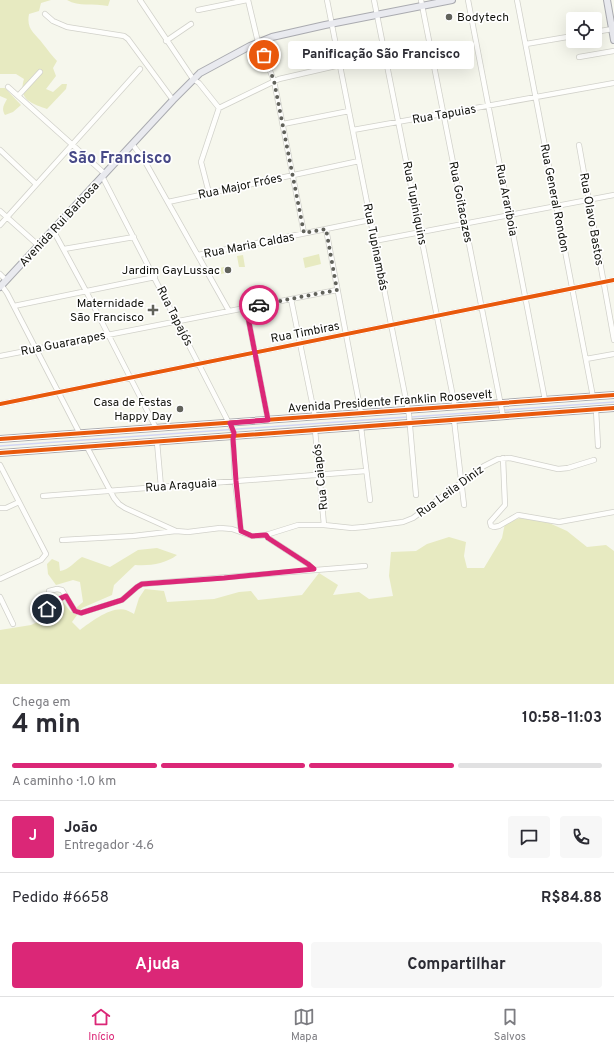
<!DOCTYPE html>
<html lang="pt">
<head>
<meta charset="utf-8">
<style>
  body { margin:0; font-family:Overpass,sans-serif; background:#f7f7f7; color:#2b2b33; height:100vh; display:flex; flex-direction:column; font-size:15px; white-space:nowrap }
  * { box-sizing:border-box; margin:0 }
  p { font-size:13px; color:#7c7c81 }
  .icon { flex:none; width:22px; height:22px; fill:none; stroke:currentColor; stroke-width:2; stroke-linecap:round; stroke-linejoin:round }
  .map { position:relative; height:684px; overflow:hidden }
  .drawer { display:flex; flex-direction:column; background:#fff; flex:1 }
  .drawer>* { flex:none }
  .buttons { position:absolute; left:566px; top:12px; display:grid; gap:8px }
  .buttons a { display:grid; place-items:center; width:36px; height:36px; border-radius:4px; background:#fff; box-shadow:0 4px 16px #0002; font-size:20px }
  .pin { position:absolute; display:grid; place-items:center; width:34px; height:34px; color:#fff; margin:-17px; border:2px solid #fff; border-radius:50%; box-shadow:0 1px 4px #0007 }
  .courier { position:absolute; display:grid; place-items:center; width:40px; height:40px; margin:-20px; border:3px solid #db2777; border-radius:50%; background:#fff; color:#222; box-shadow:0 1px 5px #0007 }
  .bubble { position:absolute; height:28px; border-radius:4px; background:#fff; box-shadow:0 4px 16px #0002; font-size:13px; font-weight:700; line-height:28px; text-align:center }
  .headline em { font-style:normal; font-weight:700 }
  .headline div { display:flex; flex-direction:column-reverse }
  .headline { display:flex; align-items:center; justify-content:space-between; height:68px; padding:0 12px }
  h1 { font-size:26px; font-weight:700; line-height:30px }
  .bar { display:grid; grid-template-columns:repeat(4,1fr); gap:6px 4px; align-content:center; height:48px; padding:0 12px }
  .bar i { height:5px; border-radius:3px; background:#e1e1e2 }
  .bar .on { background:#db2777 }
  .bar p { grid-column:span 4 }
  .line { display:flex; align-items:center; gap:10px; padding:0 12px; border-top:1px solid #e1e1e2 }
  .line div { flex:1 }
  .round { display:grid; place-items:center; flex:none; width:42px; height:42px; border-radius:4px; background:#f7f7f7 }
  .cta { display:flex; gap:8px; margin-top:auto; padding:8px 12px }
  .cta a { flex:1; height:46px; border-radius:4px; background:#db2777; color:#fff; font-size:16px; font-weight:700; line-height:46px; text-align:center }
  .cta a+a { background:#f7f7f7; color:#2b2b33 }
  .tabs { display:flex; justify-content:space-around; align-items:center; height:56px; border-top:1px solid #e1e1e2; background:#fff; font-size:11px; color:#7c7c81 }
  .tabs a { display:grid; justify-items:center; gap:2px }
  .tabs .on { color:#db2777 }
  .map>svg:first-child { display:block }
</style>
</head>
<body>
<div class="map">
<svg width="614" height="684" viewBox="0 0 614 684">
  <rect width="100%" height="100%" fill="#f6f7ed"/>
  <path fill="#e7eac1" d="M 0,0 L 51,0 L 41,3 L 39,11 L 29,14 C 26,30 35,33 43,44 C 48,50 52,56 57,61 L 53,68 L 56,76 L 46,89 L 53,92 L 62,84 L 67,84 L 66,89 L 47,109 C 30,103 18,99 24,79 L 16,74 L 0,74 Z
    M 67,0 L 110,0 L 108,6 C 93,3 79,7 67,0 Z
    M 0,88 L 5,88 L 21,105 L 13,112 L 5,115 C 1,108 4,105 7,99 L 0,96 Z
    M 319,254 L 321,264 L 305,268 L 303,258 Z
    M 243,255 L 245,267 L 239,267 L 237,256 Z
    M 224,267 L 226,273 L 216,275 L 215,269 Z
    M 520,518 L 547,522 L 567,531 L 587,547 L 606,545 L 614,551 L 614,684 L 0,684 L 0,630 L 31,625 L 50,616 L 62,601 L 71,612 L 83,602 L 80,582 L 73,580 L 56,585 L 48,574 L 47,564 L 52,559 L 59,562 L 60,571 C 69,570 75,561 82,557 L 110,567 L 138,550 L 157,548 L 177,555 C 165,564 150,566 135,565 L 114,585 L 112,595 L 82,608 L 72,622 L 80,630 C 91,622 111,606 126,610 C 129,611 132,613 134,614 L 139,598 L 145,589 L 164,591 L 167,602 L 214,599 L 239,592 L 251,591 L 258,600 L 302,595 L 319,573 L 338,585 L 333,595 L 359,592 L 369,599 L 393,596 L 389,576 L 391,552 L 416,551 L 427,544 L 449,537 L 466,542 L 464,556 L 467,568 L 484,568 L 502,538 L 505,523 Z"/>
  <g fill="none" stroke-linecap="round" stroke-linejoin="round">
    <path stroke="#d2d6f4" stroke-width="1.5" d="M 411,417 L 614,402
      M 0,446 L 407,417"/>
    <defs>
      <path id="minor" d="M 140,0 L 193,79 L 199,83 L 219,108 L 201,162 L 209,193
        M 248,0 L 257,38 L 274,81 L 304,233
        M 327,0 L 409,415 L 416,495
        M 374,0 L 455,407
        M 421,0 L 503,416
        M 468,0 L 545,400
        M 517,0 L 593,397
        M 198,10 L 247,0
        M 45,14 L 53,21 L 67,27 L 124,36 L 128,39 L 173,100
        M 595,32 L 612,29
        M 166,41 L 191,24
        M 526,44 L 573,36
        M 579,57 L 614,51
        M 8,87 L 105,174
        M 18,96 L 40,72
        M 219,108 L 279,79 L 340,65
        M 283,124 L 349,111
        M 353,130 L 614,83
        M 132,144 L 143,158 L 229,311
        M 579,145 L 614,340
        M 0,150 L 36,184
        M 102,176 L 234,433 L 233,439 L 235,481 L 241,531
        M 168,202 L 359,161
        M 0,211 L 38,245
        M 0,225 L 140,69
        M 326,229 L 361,413
        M 53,230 L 86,291 L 156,428
        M 374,241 L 614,195
        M 64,249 L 134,237
        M 198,255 L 370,220
        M 0,274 L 6,280
        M 2,286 L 7,293 L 80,434
        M 291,299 L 315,417
        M 14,306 L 155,277
        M 246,307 L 268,420
        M 0,356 L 337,290
        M 586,359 L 614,354
        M 0,404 L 614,280
        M 596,410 L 598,446
        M 454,420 L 464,505
        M 361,427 L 370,500
        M 315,430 L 324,525
        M 157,442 L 161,487
        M 87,447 L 114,498 L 119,504 L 125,508 L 176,531 L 188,532 L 220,528 L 232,529 L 252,536 L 258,536 L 266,535 L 298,525 L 324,525 L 352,528 L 364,527 L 403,522 L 413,518 L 484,466 L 498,459 L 510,458 L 558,469 L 568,468 L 594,460
        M 503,458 L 505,505 L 490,522 L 491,526 L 494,527 L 499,526 L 518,515 L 559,522 L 614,512
        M 0,465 L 46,554 L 41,560 L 0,579
        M 43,496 L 366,471
        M 0,508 L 6,508 L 19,502
        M 266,535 L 268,538 L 308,564 L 313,569
        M 62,540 L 133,536 L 176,531
        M 49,591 L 57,589 L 62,590 L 75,611 L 81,613 L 122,600 L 137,587 L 142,584 L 365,566
        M 0,597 L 13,624
        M 47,609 C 56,604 56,599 66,596"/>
      <path id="major" d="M 607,0 L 614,40
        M 0,287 L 173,100 L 200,73 L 250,46 L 272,37 L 325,25 L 452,0
        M 0,439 L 614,395
        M 0,453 L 614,408"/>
    </defs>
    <use href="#minor" stroke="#d1d1ca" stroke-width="6"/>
    <use href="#major" stroke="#aaabb0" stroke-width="8"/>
    <use href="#minor" stroke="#fefefc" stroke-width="4.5"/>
    <use href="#major" stroke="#e9eaef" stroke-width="6"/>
    <defs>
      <path id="cycleway" d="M 0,404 L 614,280
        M 0,439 L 614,395
        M 0,453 L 614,408"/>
    </defs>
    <use href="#cycleway" stroke="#fff" stroke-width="6"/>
    <use href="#cycleway" stroke="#e8590c" stroke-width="4"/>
  </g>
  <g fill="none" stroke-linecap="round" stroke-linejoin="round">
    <path stroke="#61625b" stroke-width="4" stroke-dasharray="0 7.2" d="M 259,305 L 337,290 L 326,229 L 304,233 L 274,81 L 264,55"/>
    <path stroke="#db2777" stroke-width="5" d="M 47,609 C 56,604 56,599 66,596 L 75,611 L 81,613 L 122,600 L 137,587 L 142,584 L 224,578 L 314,569 L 308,564 L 268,538 L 266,535 L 252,536 L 241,531 L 236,481 L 233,439 L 234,433 L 230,423 L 268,420 L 246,307 L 259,305"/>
  </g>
  <g fill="#61625b" stroke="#fff" stroke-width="1.5">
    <circle cx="449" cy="17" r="4"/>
    <circle cx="228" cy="270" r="4"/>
    <path d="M151 304h4v4h4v4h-4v4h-4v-4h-4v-4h4z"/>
    <circle cx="180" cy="409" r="4"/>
  </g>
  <g text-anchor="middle" stroke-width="3.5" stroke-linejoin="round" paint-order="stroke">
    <g font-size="12" fill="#11120c" stroke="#fff" text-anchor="end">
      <text x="457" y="21" text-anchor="start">Bodytech</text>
      <text x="220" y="274">Jardim GayLussac</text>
      <text x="144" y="307">Maternidade<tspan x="144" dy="14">São Francisco</tspan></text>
      <text x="172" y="406">Casa de Festas<tspan x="172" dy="14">Happy Day</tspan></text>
    </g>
    <g font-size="12" fill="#11120c" stroke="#fff">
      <text transform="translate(444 114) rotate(-10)" y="4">Rua Tapuias</text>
      <text transform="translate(240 186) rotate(-12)" y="4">Rua Major Fróes</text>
      <text transform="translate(555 198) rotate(79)" y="4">Rua General Rondon</text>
      <text transform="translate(507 200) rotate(79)" y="4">Rua Arariboia</text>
      <text transform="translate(461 202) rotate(79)" y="4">Rua Goitacazes</text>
      <text transform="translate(415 203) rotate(79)" y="4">Rua Tupiniquins</text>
      <text transform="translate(592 219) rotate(80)" y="4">Rua Olavo Bastos</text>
      <text transform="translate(59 224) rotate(-47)" y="4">Avenida Rui Barbosa</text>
      <text transform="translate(249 245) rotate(-11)" y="4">Rua Maria Caldas</text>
      <text transform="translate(376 247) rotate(79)" y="4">Rua Tupinambás</text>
      <text transform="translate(175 316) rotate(63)" y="4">Rua Tapajós</text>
      <text transform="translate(305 332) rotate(-11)" y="4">Rua Timbiras</text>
      <text transform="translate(63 343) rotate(-11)" y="4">Rua Guararapes</text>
      <text transform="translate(390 401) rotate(-4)" y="4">Avenida Presidente Franklin Roosevelt</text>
      <text transform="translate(320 477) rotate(-96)" y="4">Rua Caiapós</text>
      <text transform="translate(181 485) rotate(-4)" y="4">Rua Araguaia</text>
      <text transform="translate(450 491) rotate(-36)" y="4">Rua Leila Diniz</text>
    </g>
    <g font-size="16" font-weight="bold" fill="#474987" stroke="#fff">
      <text x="120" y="163">São Francisco</text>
    </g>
  </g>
</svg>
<div class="buttons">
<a><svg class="icon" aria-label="locate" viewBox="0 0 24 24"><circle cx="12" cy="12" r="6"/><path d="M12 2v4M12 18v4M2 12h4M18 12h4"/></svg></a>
</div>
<div class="pin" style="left:264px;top:55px;background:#ea580c"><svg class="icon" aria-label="bag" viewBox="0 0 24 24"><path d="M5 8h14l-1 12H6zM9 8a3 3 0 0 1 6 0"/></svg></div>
<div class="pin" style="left:47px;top:609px;background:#1f2937"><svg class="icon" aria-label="home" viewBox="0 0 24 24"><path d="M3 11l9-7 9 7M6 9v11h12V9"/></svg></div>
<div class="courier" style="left:259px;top:305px"><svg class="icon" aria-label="car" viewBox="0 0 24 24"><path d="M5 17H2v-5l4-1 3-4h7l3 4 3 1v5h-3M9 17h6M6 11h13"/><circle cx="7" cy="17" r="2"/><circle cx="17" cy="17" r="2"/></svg></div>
<div class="bubble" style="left:288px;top:41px;width:186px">Panificação São Francisco</div>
</div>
<section class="drawer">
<div class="headline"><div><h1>4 min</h1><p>Chega em</p></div><em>10:58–11:03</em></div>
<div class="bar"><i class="on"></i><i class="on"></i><i class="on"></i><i></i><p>A caminho · 1.0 km</p></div>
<div class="line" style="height:72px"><b class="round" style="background:#db2777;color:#fff">J</b><div><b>João</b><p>Entregador · 4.6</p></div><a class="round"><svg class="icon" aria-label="chat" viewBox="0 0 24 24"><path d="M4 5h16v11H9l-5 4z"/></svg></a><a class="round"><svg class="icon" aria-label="phone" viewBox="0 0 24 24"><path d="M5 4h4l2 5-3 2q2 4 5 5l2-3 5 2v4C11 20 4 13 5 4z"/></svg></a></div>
<div class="line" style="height:52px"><div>Pedido #6658</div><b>R$84.88</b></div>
<div class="cta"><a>Ajuda</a><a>Compartilhar</a></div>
</section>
<nav class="tabs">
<a class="on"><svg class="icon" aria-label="home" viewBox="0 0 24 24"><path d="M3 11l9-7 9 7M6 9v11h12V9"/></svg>Início</a>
<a><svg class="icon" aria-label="map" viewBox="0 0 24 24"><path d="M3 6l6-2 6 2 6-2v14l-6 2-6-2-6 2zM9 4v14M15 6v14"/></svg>Mapa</a>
<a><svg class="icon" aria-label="saved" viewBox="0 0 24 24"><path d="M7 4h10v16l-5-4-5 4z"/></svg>Salvos</a>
</nav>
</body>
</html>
